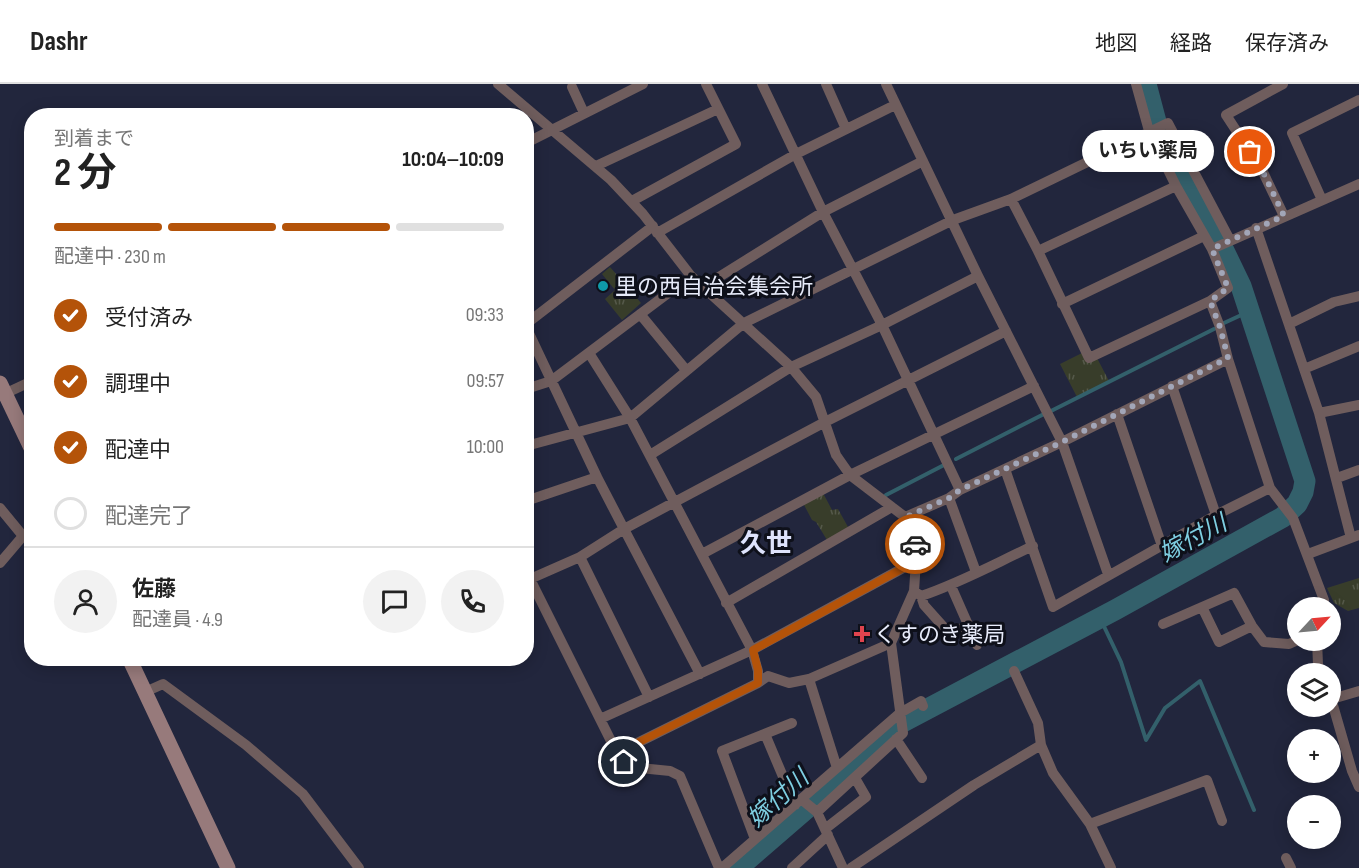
<!DOCTYPE html>
<html lang="ja">
<head>
<meta charset="utf-8">
<style>
  body { margin:0; font-family:"Sofia Sans Condensed","Noto Sans JP",sans-serif; background:#f2f2f2; color:#222; height:100vh; display:flex; flex-direction:column; font-size:22px; white-space:nowrap }
  * { box-sizing:border-box; margin:0 }
  p { font-size:20px; color:#767676 }
  .icon { flex:none; width:33px; height:33px; fill:none; stroke:currentColor; stroke-width:2; stroke-linecap:round; stroke-linejoin:round }
  .map { position:relative; flex:1; overflow:hidden }
  .sheet { position:absolute; left:24px; top:24px; width:510px; height:558px; display:flex; flex-direction:column; background:#fff; border-radius:24px; box-shadow:0 3px 15px #0003 }
  .sheet>* { flex:none }
  .needle { width:39px; rotate:64deg }
  .buttons { position:absolute; left:1287px; top:513px; display:grid; gap:12px }
  .buttons a { display:grid; place-items:center; width:54px; height:54px; border-radius:50%; background:#fff; box-shadow:0 3px 15px #0003; font-size:30px }
  .pin { position:absolute; display:grid; place-items:center; width:51px; height:51px; color:#fff; margin:-26px; border:3px solid #fff; border-radius:50%; box-shadow:0 2px 6px #0007 }
  .courier { position:absolute; display:grid; place-items:center; width:60px; height:60px; margin:-30px; border:4px solid #b45309; border-radius:50%; background:#fff; color:#222; box-shadow:0 2px 8px #0007 }
  .bubble { position:absolute; height:42px; border-radius:21px; background:#fff; box-shadow:0 3px 15px #0003; font-size:20px; font-weight:700; line-height:42px; text-align:center }
  .summary em { font-style:normal; font-weight:700 }
  .summary div { display:flex; flex-direction:column-reverse }
  .summary { display:flex; align-items:center; justify-content:space-between; height:102px; padding:0 30px }
  h1 { font-size:39px; font-weight:700; line-height:45px }
  .bar { display:grid; grid-template-columns:repeat(4,1fr); gap:9px 6px; align-content:center; height:72px; padding:0 30px }
  .bar i { height:8px; border-radius:4px; background:#e0e0e0 }
  .bar .active { background:#b45309 }
  .bar p { grid-column:span 4 }
  .line { display:flex; align-items:center; gap:15px; padding:0 30px; border-top:2px solid #e0e0e0 }
  .line div { flex:1 }
  .round { display:grid; place-items:center; flex:none; width:63px; height:63px; border-radius:32px; background:#f2f2f2 }
  ol { padding:0 30px; list-style:none }
  li { display:flex; align-items:center; gap:18px; height:66px }
  li p { margin-inline-start:auto }
  li .icon { padding:6px; border-radius:50%; background:#b45309; color:#fff; stroke-width:4 }
  li:last-child { color:#767676 }
  li i { width:33px; height:33px; border:3px solid #e0e0e0; border-radius:50% }
  header { display:flex; align-items:center; gap:36px; box-sizing:border-box; height:84px; padding:0 30px; background:#fff; border-bottom:2px solid #e0e0e0 }
  header strong { font-size:28px }
  nav { display:flex; gap:33px; margin-inline-start:auto; font-size:21px }
  .map>svg:first-child { display:block }
</style>
</head>
<body>
<header>
<strong>Dashr</strong>
<nav><a>地図</a><a>経路</a><a>保存済み</a></nav>
</header>
<div class="map">
<svg width="1359" height="784" viewBox="0 0 1359 784">
  <defs>
    <pattern id="park-tufts" width="24" height="20" patternUnits="userSpaceOnUse" patternTransform="scale(1.5)"><rect width="24" height="20" fill="#383d2a"/><path d="M3 7l-1-3M5 7V3M7 7l1-3M15 17l-1-3M17 17v-4M19 17l1-3" fill="none" stroke="#55594a"/></pattern>
  </defs>
  <rect width="100%" height="100%" fill="#22263d"/>
  <path fill="url(#park-tufts)" d="M 610,183 L 641,219 L 622,236 L 605,215 L 615,206 L 602,190 Z
    M 1082,269 L 1097,274 L 1109,297 L 1077,313 L 1060,280 Z
    M 823,409 L 832,426 L 838,425 L 848,443 L 827,456 L 816,438 L 812,436 L 803,419 Z
    M 1359,494 L 1359,524 L 1348,527 L 1334,519 L 1327,504 Z"/>
  <g fill="none" stroke-linecap="round" stroke-linejoin="round">
    <path stroke="#33606b" stroke-width="4" d="M 1224,239 L 1250,227
      M 1051,327 L 1214,245
      M 956,375 L 1044,330
      M 886,411 L 944,381
      M 1100,534 L 1121,578 L 1146,656 L 1165,624 L 1200,597 L 1254,726"/>
    <path stroke="#33606b" stroke-width="21" d="M 738,784 L 806,725 L 899,640 L 1115,526 L 1283,433 L 1297,420 L 1303,408 L 1305,397 L 1241,202 L 1214,146 L 1159,49 L 1146,0"/>
    <path stroke="#6f5d5d" stroke-width="10" d="M 498,0 L 611,96 L 643,130 L 691,192 L 791,283 L 816,313 L 836,371 L 850,391 L 905,433 L 914,459 L 916,477 L 914,507 L 891,559 L 903,649 L 817,728
      M 762,0 L 823,128 L 882,241 L 960,406
      M 826,0 L 846,45
      M 886,0 L 978,192 L 1062,358 L 1108,490
      M 1136,0 L 1149,47 L 1176,102 L 1212,165 L 1228,204 L 1210,217 L 1220,243 L 1228,275 L 1270,404 L 1293,434 L 1324,516 L 1322,524
      M 1283,0 L 1226,31 L 1262,86 L 1284,132
      M 572,3 L 584,29
      M 526,59 L 643,0
      M 596,82 L 718,25
      M 1011,115 L 1038,167 L 1089,274 L 1210,217
      M 1322,116 L 1292,49 L 1359,16
      M 632,117 L 736,60 L 706,0
      M 1256,144 L 1319,329 L 1351,454
      M 657,149 L 796,70 L 895,21
      M 1212,165 L 1359,100
      M 1038,167 L 1176,102
      M 703,203 L 823,128 L 923,77
      M 1062,220 L 1204,152
      M 640,230 L 686,286
      M 526,240 L 653,142
      M 1289,240 L 1334,218 L 1359,212
      M 526,243 L 597,393
      M 589,269 L 630,334 L 744,239 L 953,136 L 1011,115 L 1168,39 L 1230,156
      M 1304,285 L 1359,262
      M 1172,302 L 1216,431
      M 526,305 L 551,297 L 691,192
      M 0,312 L 32,297
      M 1319,329 L 1359,321
      M 1117,330 L 1162,462
      M 526,362 L 630,334 L 752,566 L 758,587 L 758,599 L 768,592 L 789,599 L 809,595 L 891,559
      M 650,371 L 791,283 L 882,241 L 978,192
      M 1005,385 L 1053,523 L 1216,431 L 1270,404
      M 1337,394 L 1359,386
      M 949,414 L 976,488
      M 526,417 L 597,393 L 624,445 L 580,473 L 649,613
      M 0,424 L 23,452 L 0,479
      M 905,433 L 949,414 L 960,406 L 1062,358 L 1228,275
      M 702,470 L 850,391 L 1034,302
      M 1308,470 L 1359,451
      M 526,487 L 617,669 L 630,683 L 670,687 L 680,692 L 719,784
      M 530,495 L 580,473
      M 951,502 L 977,561
      M 914,507 L 921,512 C 960,499 996,479 1033,462
      M 921,512 L 924,521 L 949,549 L 968,542
      M 726,519 L 892,423
      M 1163,540 L 1202,523
      M 1252,542 L 1219,558 L 1202,523 L 1234,509 L 1252,542 L 1264,558 L 1289,560 L 1298,556
      M 1317,556 L 1318,581 L 1322,590
      M 1014,587 L 1038,639 L 1041,661 L 1053,689 L 1090,740 L 1111,784
      M 700,590 L 624,445 L 825,338 L 1006,247
      M 809,595 L 837,684
      M 145,608 L 163,600 L 246,661 L 303,710 L 359,784
      M 1330,611 L 1352,687 L 1359,703
      M 1332,615 L 1359,607
      M 600,635 L 752,566 L 916,477
      M 765,650 L 795,721
      M 896,655 L 922,694
      M 617,669 L 758,599
      M 801,715 L 817,728 L 843,784
      M 1090,740 L 1207,696 L 1222,737
      M 825,745 L 866,713 L 855,694
      M 755,755 L 722,667 L 792,639
      M 1286,774 L 1291,784
      M 722,784 L 900,629 L 921,617 L 923,622
      M 792,784 L 828,751
      M 851,784 L 974,701 L 1041,661"/>
    <path stroke="#977a7b" stroke-width="15" d="M 0,299 L 32,366
      M 129,574 L 228,784"/>
  </g>
  <g fill="none" stroke-linecap="round" stroke-linejoin="round">
    <path stroke="#a2a6b8" stroke-width="6" stroke-dasharray="0 10.8" d="M 915,460 L 906,433 L 949,414 L 960,406 L 1062,358 L 1228,274 L 1220,243 L 1210,217 L 1228,204 L 1212,165 L 1284,132 L 1262,86 L 1250,68"/>
    <path stroke="#b45309" stroke-width="8" d="M 624,678 L 617,669 L 758,599 L 758,586 L 753,566 L 916,477 L 915,460"/>
  </g>
  <circle fill="#0f9aa8" stroke="#0e101a" stroke-width="2" cx="603" cy="202" r="6"/>
  <path fill="#e0444e" stroke="#0e101a" stroke-width="2" d="M859 541h6v6h6v6h-6v6h-6v-6h-6v-6h6z"/>
  <g text-anchor="middle" stroke-width="6" stroke-linejoin="round" paint-order="stroke">
    <g font-size="22" fill="#e7ebfa" stroke="#0e101a" text-anchor="start">
      <text x="615" y="210">里の西自治会集会所</text>
      <text x="874" y="558">くすのき薬局</text>
    </g>
    <g font-size="24" font-style="italic" fill="#7ecee1" stroke="#0e101a">
      <text transform="translate(1193 454) rotate(-28)" y="8">嫁付川</text>
      <text transform="translate(778 714) rotate(-42)" y="8">嫁付川</text>
    </g>
    <g font-size="26" font-weight="bold" fill="#dee3fc" stroke="#0e101a">
      <text x="766" y="468">久世</text>
    </g>
  </g>
</svg>
<div class="buttons">
<a><svg class="needle" viewBox="-14 -14 28 28"><path d="M0-13l5 13h-10z" fill="#e53935"/><path d="M0 13l5-13h-10z" fill="#767676"/></svg></a>
<a><svg class="icon" aria-label="layers" viewBox="0 0 24 24"><path d="M12 4l9 5-9 5-9-5zM3 14l9 5 9-5"/></svg></a>
<a>+</a>
<a>−</a>
</div>
<div class="pin" style="left:1250px;top:68px;background:#ea580c"><svg class="icon" aria-label="bag" viewBox="0 0 24 24"><path d="M5 8h14l-1 12H6zM9 8a3 3 0 0 1 6 0"/></svg></div>
<div class="pin" style="left:624px;top:678px;background:#1f2937"><svg class="icon" aria-label="home" viewBox="0 0 24 24"><path d="M3 11l9-7 9 7M6 9v11h12V9"/></svg></div>
<div class="courier" style="left:915px;top:460px"><svg class="icon" aria-label="car" viewBox="0 0 24 24"><path d="M5 17H2v-5l4-1 3-4h7l3 4 3 1v5h-3M9 17h6M6 11h13"/><circle cx="7" cy="17" r="2"/><circle cx="17" cy="17" r="2"/></svg></div>
<div class="bubble" style="left:1082px;top:46px;width:132px">いちい薬局</div>
<section class="sheet">
<div class="summary"><div><h1>2 分</h1><p>到着まで</p></div><em>10:04–10:09</em></div>
<div class="bar"><i class="active"></i><i class="active"></i><i class="active"></i><i></i><p>配達中 · 230 m</p></div>
<ol>
<li><svg class="icon" aria-label="check" viewBox="0 0 24 24"><path d="M5 12l5 5 9-10"/></svg>受付済み<p>09:33</p></li>
<li><svg class="icon" aria-label="check" viewBox="0 0 24 24"><path d="M5 12l5 5 9-10"/></svg>調理中<p>09:57</p></li>
<li><svg class="icon" aria-label="check" viewBox="0 0 24 24"><path d="M5 12l5 5 9-10"/></svg>配達中<p>10:00</p></li>
<li><i></i>配達完了</li>
</ol>
<div class="line" style="height:108px"><a class="round"><svg class="icon" aria-label="person" viewBox="0 0 24 24"><circle cx="12" cy="8" r="4"/><path d="M4 21q1-7 8-7t8 7"/></svg></a><div><b>佐藤</b><p>配達員 · 4.9</p></div><a class="round"><svg class="icon" aria-label="chat" viewBox="0 0 24 24"><path d="M4 5h16v11H9l-5 4z"/></svg></a><a class="round"><svg class="icon" aria-label="phone" viewBox="0 0 24 24"><path d="M5 4h4l2 5-3 2q2 4 5 5l2-3 5 2v4C11 20 4 13 5 4z"/></svg></a></div>
</section>
</div>
</body>
</html>
